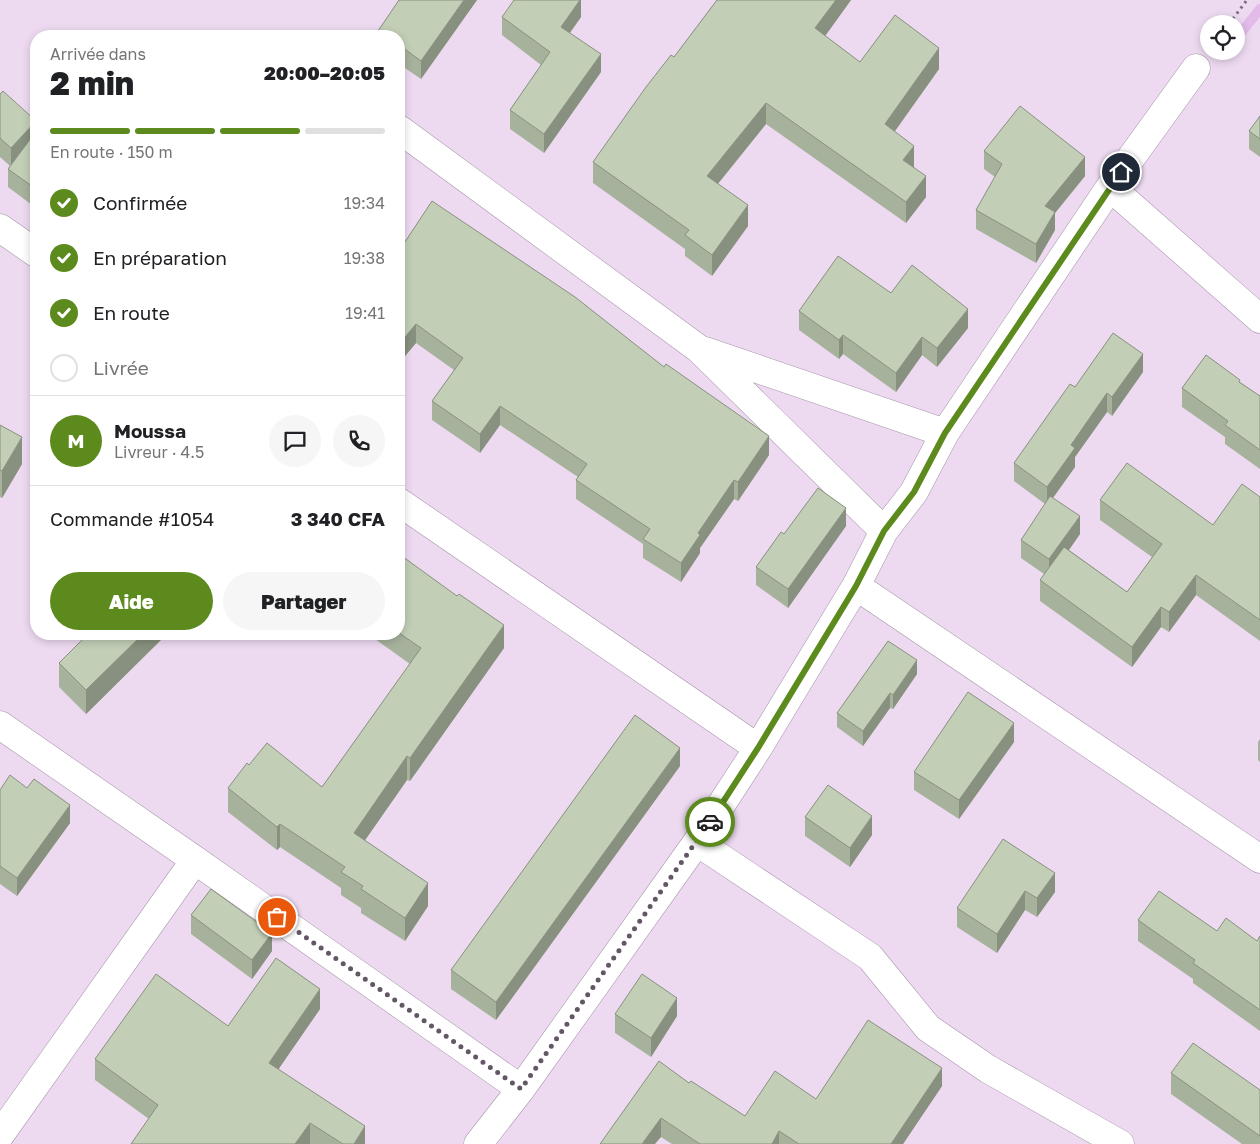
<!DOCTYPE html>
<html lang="fr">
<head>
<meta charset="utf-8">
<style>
  body { margin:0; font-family:"Golos Text",sans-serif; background:#f6f6f6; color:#202124; height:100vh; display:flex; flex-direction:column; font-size:19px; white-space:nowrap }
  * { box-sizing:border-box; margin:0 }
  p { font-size:16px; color:#757577 }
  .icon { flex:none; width:28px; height:28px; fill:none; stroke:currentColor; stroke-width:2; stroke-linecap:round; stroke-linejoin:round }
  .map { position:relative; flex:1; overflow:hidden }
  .side { position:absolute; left:30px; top:30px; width:375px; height:610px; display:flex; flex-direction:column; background:#fff; border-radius:20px; box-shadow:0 2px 8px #0003 }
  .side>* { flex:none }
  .tools { position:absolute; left:1200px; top:15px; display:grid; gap:10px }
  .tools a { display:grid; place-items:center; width:45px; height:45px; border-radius:50%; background:#fff; box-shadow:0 2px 8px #0003; font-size:25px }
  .pin { position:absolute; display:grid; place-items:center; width:42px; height:42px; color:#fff; margin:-21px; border:2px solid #fff; border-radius:50%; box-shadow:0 1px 5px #0007 }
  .courier { position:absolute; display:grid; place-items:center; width:50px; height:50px; margin:-25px; border:4px solid #5c8a1c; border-radius:50%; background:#fff; color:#222; box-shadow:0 1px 6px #0007 }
  .summary em { font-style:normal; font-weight:800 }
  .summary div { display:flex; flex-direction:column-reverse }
  .summary { display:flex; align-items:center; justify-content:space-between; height:85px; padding:0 20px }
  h1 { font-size:32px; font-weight:800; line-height:38px }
  .bar { display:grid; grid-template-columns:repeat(4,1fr); gap:8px 5px; align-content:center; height:60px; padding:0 20px }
  .bar i { height:6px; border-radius:4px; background:#e0e0e0 }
  .bar .active { background:#5c8a1c }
  .bar p { grid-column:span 4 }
  .line { display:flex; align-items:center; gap:12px; padding:0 20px; border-top:1px solid #e0e0e0 }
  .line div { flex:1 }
  .round { display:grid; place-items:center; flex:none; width:52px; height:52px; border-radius:26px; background:#f6f6f6 }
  ol { padding:0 20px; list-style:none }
  li { display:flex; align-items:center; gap:15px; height:55px }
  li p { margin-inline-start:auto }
  li .icon { padding:5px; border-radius:50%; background:#5c8a1c; color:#fff; stroke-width:4 }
  li:last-child { color:#757577 }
  li i { width:28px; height:28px; border:2px solid #e0e0e0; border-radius:50% }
  .action { display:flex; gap:10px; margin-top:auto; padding:10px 20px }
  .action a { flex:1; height:58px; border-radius:30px; background:#5c8a1c; color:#fff; font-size:20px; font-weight:800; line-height:58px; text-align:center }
  .action a+a { background:#f6f6f6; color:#202124 }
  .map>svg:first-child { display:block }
</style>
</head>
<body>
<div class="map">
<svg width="1260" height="1144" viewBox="0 0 1260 1144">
  <rect width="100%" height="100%" fill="#eddaf1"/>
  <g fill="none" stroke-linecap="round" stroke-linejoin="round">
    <path stroke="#e2bbe8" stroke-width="10" d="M 1236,39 L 1260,9"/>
    <defs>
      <path id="street" d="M 399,129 L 699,349 L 884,531
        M 1110,187 L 1260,319
        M 0,228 L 36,253
        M 705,351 L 945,433
        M 399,502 L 758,748
        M 856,586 L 1260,859
        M 0,725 L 195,860 L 521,1089
        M 697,842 L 870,957 L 928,1028 L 988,1069 L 1120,1144
        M 0,1135 L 195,860
        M 478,1144 L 521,1089 L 697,842 L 758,748 L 856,586 L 884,531 L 914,492 L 945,433 L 1110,187 L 1196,68"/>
    </defs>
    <use href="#street" stroke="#a694a9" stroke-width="29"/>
    <path stroke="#7a6e7d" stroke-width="3" stroke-dasharray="2.5 4" stroke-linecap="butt" d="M 1229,24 L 1247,0"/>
    <use href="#street" stroke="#fff" stroke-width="28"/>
  </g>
  <path fill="#a7b29d" d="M 399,0 L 477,0 L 421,79 L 399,64 L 399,36 L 378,36 L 378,31 Z
    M 581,0 L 581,17 L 570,33 L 601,72 L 544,153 L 510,129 L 510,110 L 541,65 L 502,35 L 502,17 Z
    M 717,0 L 851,0 L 825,36 L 860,62 L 939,69 L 895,131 L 914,167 L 926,197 L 906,223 L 766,124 L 718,184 L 748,226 L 712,276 L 685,256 L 685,249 L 593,183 L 593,162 L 674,57 Z
    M 0,94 L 36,139 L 34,141 L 36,142 L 36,208 L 8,187 L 8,169 L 10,166 L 0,157 Z
    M 1260,116 L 1260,157 L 1249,149 L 1249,131 Z
    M 984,151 L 1085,176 L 1055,213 L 1055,230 L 1036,263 L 976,229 L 976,210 L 995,177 L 984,169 Z
    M 399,246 L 769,455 L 738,501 L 734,499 L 700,548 L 700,553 L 681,582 L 643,558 L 643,544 L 576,499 L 576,480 L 578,477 L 500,425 L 480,453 L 432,420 L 432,401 L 454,370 L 416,343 L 400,362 L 399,361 Z
    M 891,293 L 968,328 L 937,367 L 922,355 L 896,392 L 843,354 L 839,359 L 799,330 L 799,311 Z
    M 1143,372 L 1112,416 L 1107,412 L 1075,457 L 1075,467 L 1053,498 L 1080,534 L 1069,550 L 1127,592 L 1152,557 L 1100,520 L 1100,500 L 1213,525 L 1260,497 L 1260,641 L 1196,595 L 1169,632 L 1161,627 L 1132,667 L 1040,601 L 1040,580 L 1044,574 L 1021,558 L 1021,540 L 1045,504 L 1014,481 L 1014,463 L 1075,387 Z
    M 1240,382 L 1260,396 L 1260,469 L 1225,444 L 1225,437 L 1182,407 L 1182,388 Z
    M 0,425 L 22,464 L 2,498 L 0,497 Z
    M 846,526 L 788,608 L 756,585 L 756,567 L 784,534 Z
    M 399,554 L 504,648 L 410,781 L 407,780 L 365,840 L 428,906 L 405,941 L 361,913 L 361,908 L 341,895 L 341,888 L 280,847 L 277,850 L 228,812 L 228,788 L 249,765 L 322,787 L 410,664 L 368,634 L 399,634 Z
    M 88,634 L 167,634 L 86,714 L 59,687 L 59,663 Z
    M 917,674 L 893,709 L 890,708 L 863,746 L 837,727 L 837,713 Z
    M 1260,739 L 1260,762 L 1258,760 L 1258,742 Z
    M 1014,742 L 959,819 L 914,790 L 914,772 Z
    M 680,766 L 496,1020 L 451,989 L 451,970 Z
    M 0,790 L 70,823 L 17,896 L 0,884 Z
    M 805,817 L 872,835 L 850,867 L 805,836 Z
    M 1055,873 L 1055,892 L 1037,917 L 1025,910 L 997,953 L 957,927 L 957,908 Z
    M 191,915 L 272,951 L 252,979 L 191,934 Z
    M 1138,920 L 1217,931 L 1257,941 L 1260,936 L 1260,1031 L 1193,983 L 1193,979 L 1138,941 Z
    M 320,1009 L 278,1069 L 365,1144 L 131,1144 L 149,1119 L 95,1080 L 95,1059 L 228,1026 Z
    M 615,1014 L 677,1016 L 651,1057 L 615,1033 Z
    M 1171,1073 L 1260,1090 L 1260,1144 L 1242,1144 L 1171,1094 Z
    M 689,1083 L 745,1116 L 816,1099 L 942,1086 L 903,1144 L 672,1144 L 661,1137 L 600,1144 Z"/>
  <path fill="#88917f" d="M 464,0 L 477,0 L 421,79 L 421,61 Z
    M 580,0 L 581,0 L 581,17 L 561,45 L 561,27 Z
    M 836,0 L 851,0 L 815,50 L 815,28 Z
    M 939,48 L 939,69 L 885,145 L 885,124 Z
    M 601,54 L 601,72 L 544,153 L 544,134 Z
    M 766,103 L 766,124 L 707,197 L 707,176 Z
    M 36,121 L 36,139 L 11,167 L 11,148 Z
    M 914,146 L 914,167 L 903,181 L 903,160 Z
    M 1085,157 L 1085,176 L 1055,213 L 1055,230 L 1036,263 L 1036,244 L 1045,206 Z
    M 926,176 L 926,197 L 906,223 L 906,202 Z
    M 748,205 L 748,226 L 712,276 L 712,255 Z
    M 968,309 L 968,328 L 937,367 L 937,348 Z
    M 416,324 L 416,343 L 400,362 L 400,343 Z
    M 843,335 L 843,354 L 839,359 L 839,340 Z
    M 922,337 L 922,355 L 896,392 L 896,373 Z
    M 1143,354 L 1143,372 L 1112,416 L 1112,397 Z
    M 1107,393 L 1107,412 L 1075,457 L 1075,467 L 1047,506 L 1047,487 L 1071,445 Z
    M 500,406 L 500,425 L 480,453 L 480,434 Z
    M 769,436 L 769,455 L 738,501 L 738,482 Z
    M 22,437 L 22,464 L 2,498 L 2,471 Z
    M 734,480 L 734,499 L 700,548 L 700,553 L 681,582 L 681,563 L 698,533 Z
    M 846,508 L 846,526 L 788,608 L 788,589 Z
    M 1080,516 L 1080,534 L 1049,578 L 1049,559 Z
    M 1196,575 L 1196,595 L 1169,632 L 1169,612 Z
    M 1161,607 L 1161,627 L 1132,667 L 1132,647 Z
    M 504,625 L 504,648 L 410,781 L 410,758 Z
    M 143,634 L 167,634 L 86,714 L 86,690 Z
    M 917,660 L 917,674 L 893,709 L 893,695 Z
    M 890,693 L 890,708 L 863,746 L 863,731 Z
    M 1014,723 L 1014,742 L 959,819 L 959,800 Z
    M 680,748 L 680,766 L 496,1020 L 496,1002 Z
    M 407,756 L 407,780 L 354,856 L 354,833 Z
    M 70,805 L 70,823 L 17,896 L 17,878 Z
    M 872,816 L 872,835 L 850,867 L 850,848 Z
    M 280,824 L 280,847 L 277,850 L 277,827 Z
    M 1055,873 L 1055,892 L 1037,917 L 1037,898 Z
    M 428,883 L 428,906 L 405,941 L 405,918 Z
    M 1025,891 L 1025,910 L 997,953 L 997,934 Z
    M 272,933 L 272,951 L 252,979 L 252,960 Z
    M 320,989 L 320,1009 L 269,1083 L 269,1063 Z
    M 677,998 L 677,1016 L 651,1057 L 651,1038 Z
    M 942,1068 L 942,1086 L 903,1144 L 891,1144 Z
    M 661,1118 L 661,1137 L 655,1144 L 642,1144 Z
    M 310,1123 L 310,1144 L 295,1144 Z
    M 365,1126 L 365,1144 L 354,1144 Z
    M 779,1131 L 779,1144 L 772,1144 Z"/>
  <path fill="#c2cfb6" stroke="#88917f" d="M 399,0 L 464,0 L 421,61 L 399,45 L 399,36 L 386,36 L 378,31 Z
    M 514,0 L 580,0 L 561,27 L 601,54 L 544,134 L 510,110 L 550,52 L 502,17 Z
    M 717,0 L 836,0 L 815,28 L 860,62 L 895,15 L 939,48 L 885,124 L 914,146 L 903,160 L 926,176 L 906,202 L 766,103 L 707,176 L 748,205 L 712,255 L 685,235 L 689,230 L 593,162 L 646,87 L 671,55 L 674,57 Z
    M 110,32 L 117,36 L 107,36 Z
    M 3,91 L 36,121 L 11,148 L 0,138 L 0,94 Z
    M 1020,106 L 1085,157 L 1045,206 L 1055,212 L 1036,244 L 976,210 L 1002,164 L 984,151 Z
    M 1260,116 L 1260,139 L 1249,131 Z
    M 31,138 L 36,142 L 36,189 L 8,169 Z
    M 432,201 L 575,297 L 664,367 L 666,364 L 769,436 L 738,482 L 734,480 L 698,533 L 700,535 L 681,563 L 643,539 L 650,529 L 576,480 L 587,464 L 500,406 L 480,434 L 432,401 L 463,358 L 416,324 L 400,343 L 399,342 L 399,246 L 401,248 Z
    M 838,256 L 891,293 L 912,265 L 968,309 L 937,348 L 922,337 L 896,373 L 843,335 L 839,340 L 799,311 Z
    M 1113,333 L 1143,354 L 1112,397 L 1107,393 L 1071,445 L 1075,448 L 1047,487 L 1014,463 L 1070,384 L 1075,387 Z
    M 1206,355 L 1240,380 L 1239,382 L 1260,396 L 1260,450 L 1225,425 L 1228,421 L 1182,388 Z
    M 0,425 L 22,437 L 2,471 L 0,470 Z
    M 1127,463 L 1213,525 L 1242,484 L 1260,497 L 1260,620 L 1196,575 L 1169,612 L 1161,607 L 1132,647 L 1040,580 L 1064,547 L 1127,592 L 1162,544 L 1100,500 Z
    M 818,488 L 846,508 L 788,589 L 756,567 L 781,532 L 784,534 Z
    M 1050,496 L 1080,516 L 1049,559 L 1021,540 Z
    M 399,554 L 457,596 L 459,594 L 504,625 L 410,758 L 407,756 L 354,833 L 428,883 L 405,918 L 361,889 L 363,886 L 341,872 L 345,867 L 280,824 L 277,827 L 228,788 L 247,763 L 249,765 L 267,743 L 322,787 L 421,648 L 399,633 Z
    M 88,634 L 143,634 L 86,690 L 59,663 Z
    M 888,641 L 917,660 L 893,695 L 890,693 L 863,731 L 837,713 Z
    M 968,692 L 1014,723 L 959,800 L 914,772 Z
    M 635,715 L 680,748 L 496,1002 L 451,970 Z
    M 10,775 L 27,788 L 34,779 L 70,805 L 17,878 L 0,866 L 0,790 Z
    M 828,785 L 872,816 L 850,848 L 805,817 Z
    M 1003,839 L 1055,873 L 1037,898 L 1025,891 L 997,934 L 957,908 Z
    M 211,889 L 272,933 L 252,960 L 191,915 Z
    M 1159,891 L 1217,931 L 1226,918 L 1257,941 L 1260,936 L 1260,1010 L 1193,963 L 1195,960 L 1138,920 Z
    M 276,958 L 320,989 L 269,1063 L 365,1126 L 354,1144 L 343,1144 L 310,1123 L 295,1144 L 131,1144 L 158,1105 L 95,1059 L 156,974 L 228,1026 Z
    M 642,974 L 677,998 L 651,1038 L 615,1014 Z
    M 868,1020 L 942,1068 L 891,1144 L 799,1144 L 779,1131 L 772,1144 L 700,1144 L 661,1118 L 642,1144 L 600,1144 L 659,1061 L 689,1083 L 691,1081 L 745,1116 L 775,1071 L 816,1099 Z
    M 1193,1043 L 1260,1090 L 1260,1136 L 1171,1073 Z"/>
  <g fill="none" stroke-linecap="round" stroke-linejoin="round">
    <path stroke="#635765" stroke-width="5" stroke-dasharray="0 9" d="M 277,917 L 521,1089 L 710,822"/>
    <path stroke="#5c8a1c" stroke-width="6" d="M 710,822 L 758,748 L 856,586 L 884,531 L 914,492 L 945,433 L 1121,172"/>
  </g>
</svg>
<div class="tools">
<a><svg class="icon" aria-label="locate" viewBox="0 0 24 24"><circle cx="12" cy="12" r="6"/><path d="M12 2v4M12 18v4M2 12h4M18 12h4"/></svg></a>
</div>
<div class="pin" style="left:277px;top:917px;background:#ea580c"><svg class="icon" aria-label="bag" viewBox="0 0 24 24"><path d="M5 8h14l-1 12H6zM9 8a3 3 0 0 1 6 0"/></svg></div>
<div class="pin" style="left:1121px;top:172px;background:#1f2937"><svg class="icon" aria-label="home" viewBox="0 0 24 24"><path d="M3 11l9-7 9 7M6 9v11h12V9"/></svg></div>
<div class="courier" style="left:710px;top:822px"><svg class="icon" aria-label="car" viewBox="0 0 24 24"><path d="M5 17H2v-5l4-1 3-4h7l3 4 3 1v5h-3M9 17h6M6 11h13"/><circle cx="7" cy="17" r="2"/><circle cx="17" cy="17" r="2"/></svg></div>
<section class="side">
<div class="summary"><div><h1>2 min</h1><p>Arrivée dans</p></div><em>20:00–20:05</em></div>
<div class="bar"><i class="active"></i><i class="active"></i><i class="active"></i><i></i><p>En route · 150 m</p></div>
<ol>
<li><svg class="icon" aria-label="check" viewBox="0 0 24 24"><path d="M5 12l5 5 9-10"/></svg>Confirmée<p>19:34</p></li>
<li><svg class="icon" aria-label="check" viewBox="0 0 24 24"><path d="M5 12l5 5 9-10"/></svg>En préparation<p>19:38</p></li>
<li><svg class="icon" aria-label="check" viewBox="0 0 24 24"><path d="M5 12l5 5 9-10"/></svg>En route<p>19:41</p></li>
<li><i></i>Livrée</li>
</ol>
<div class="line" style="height:90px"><b class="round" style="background:#5c8a1c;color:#fff">M</b><div><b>Moussa</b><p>Livreur · 4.5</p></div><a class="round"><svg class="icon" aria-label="chat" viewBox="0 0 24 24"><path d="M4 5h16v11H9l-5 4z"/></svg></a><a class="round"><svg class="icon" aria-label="phone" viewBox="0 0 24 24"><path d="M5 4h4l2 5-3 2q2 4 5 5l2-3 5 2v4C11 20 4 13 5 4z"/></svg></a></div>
<div class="line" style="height:65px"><div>Commande #1054</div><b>3 340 CFA</b></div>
<div class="action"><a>Aide</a><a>Partager</a></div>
</section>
</div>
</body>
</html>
